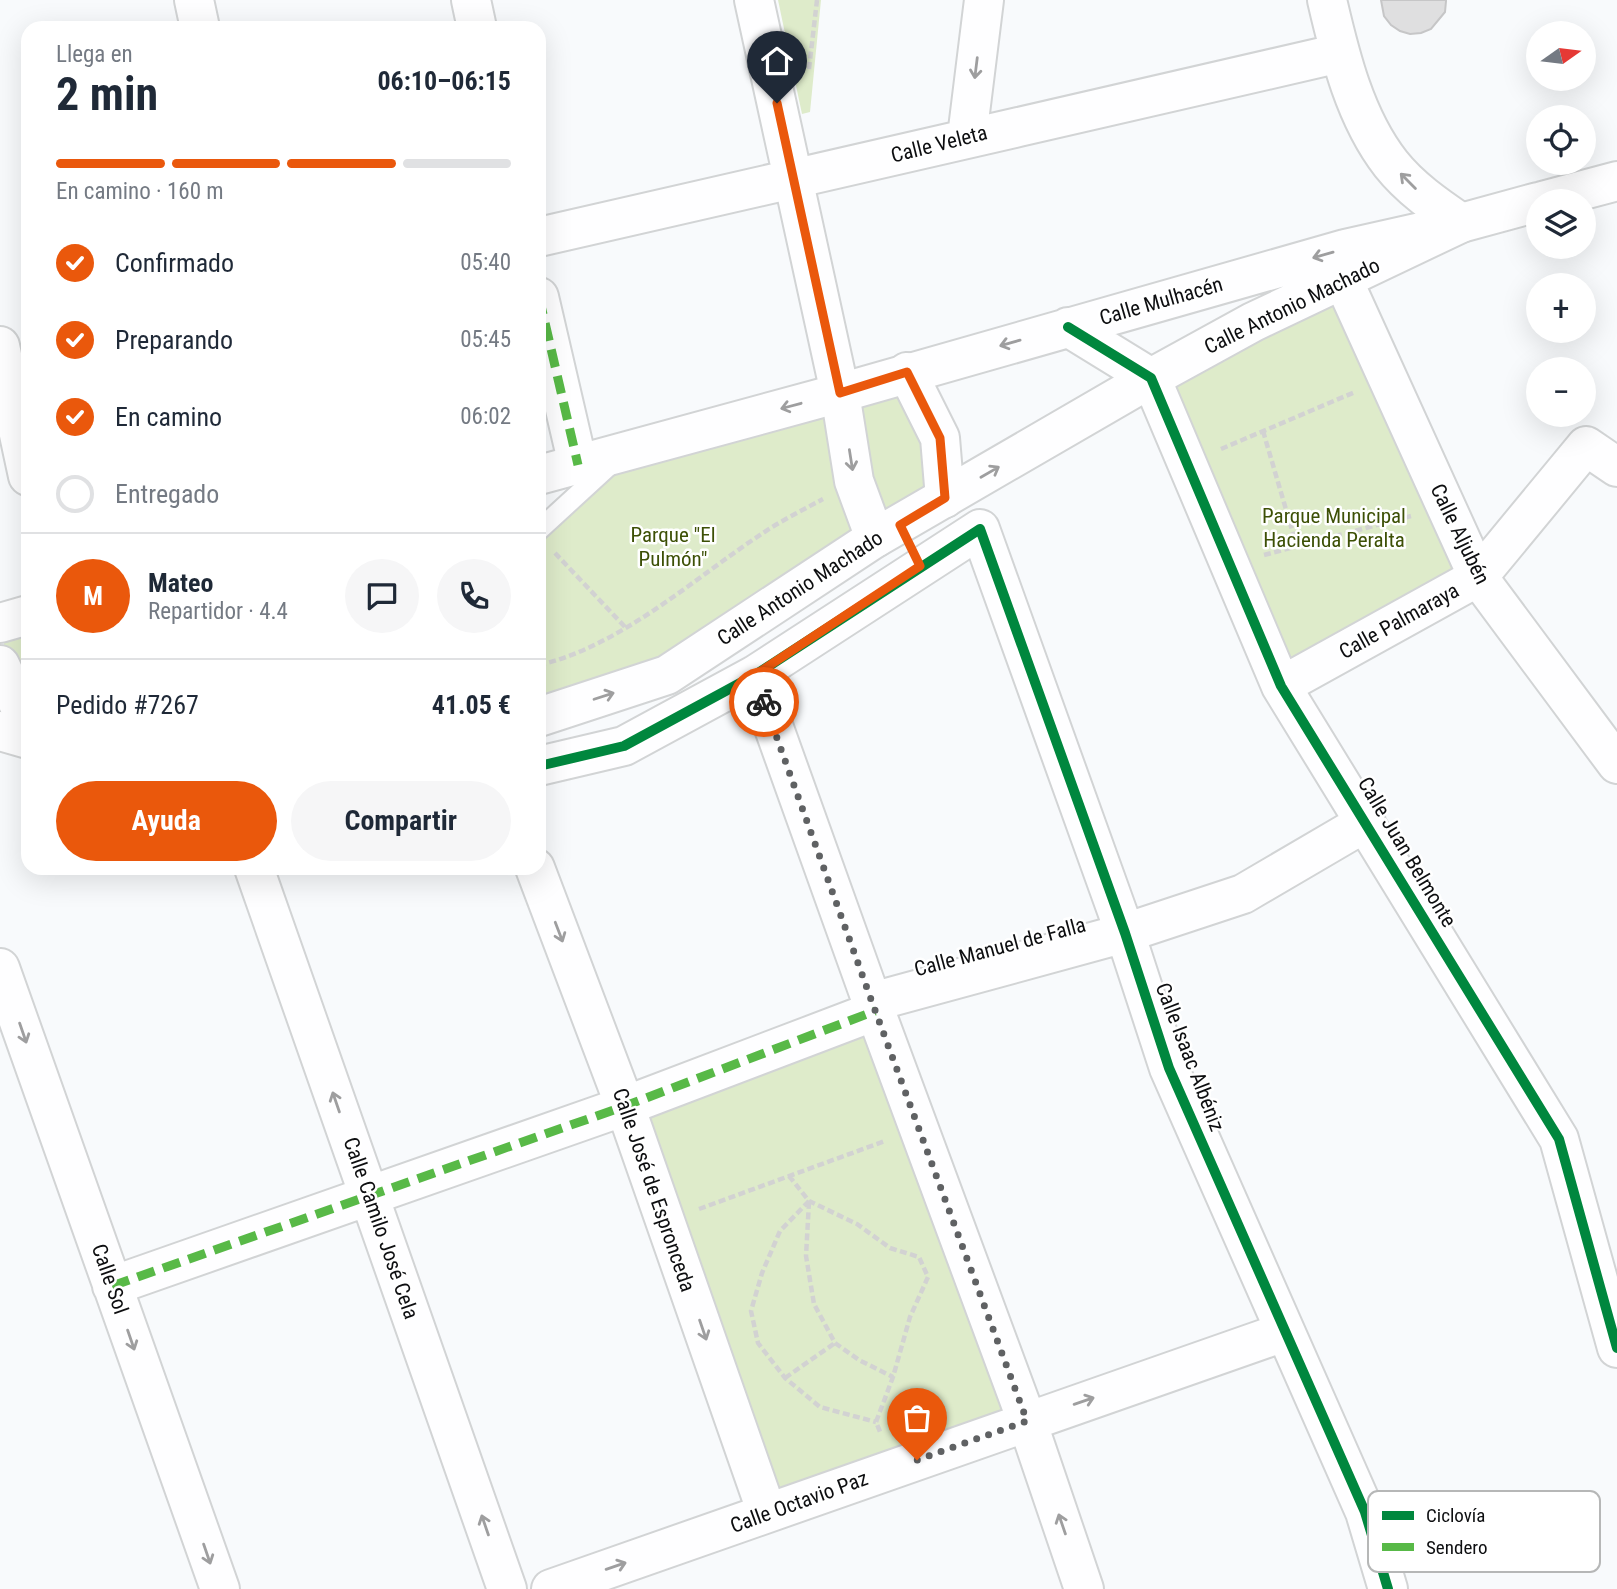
<!DOCTYPE html>
<html lang="es">
<head>
<meta charset="utf-8">
<style>
  body { margin:0; font-family:"Roboto Condensed",sans-serif; background:#f6f6f7; color:#1f2937; height:100vh; display:flex; flex-direction:column; font-size:26px; white-space:nowrap }
  * { box-sizing:border-box; margin:0 }
  p { font-size:23px; color:#747a83 }
  .icon { flex:none; width:38px; height:38px; fill:none; stroke:currentColor; stroke-width:2; stroke-linecap:round; stroke-linejoin:round }
  .map { position:relative; flex:1; overflow:hidden }
  .side { position:absolute; left:21px; top:21px; width:525px; height:854px; display:flex; flex-direction:column; background:#fff; border-radius:21px; box-shadow:0 7px 28px #0002 }
  .side>* { flex:none }
  .needle { width:46px; rotate:76deg }
  .tools { position:absolute; left:1526px; top:21px; display:grid; gap:14px }
  .tools a { display:grid; place-items:center; width:70px; height:70px; border-radius:50%; background:#fff; box-shadow:0 7px 28px #0002; font-size:35px }
  .pin { position:absolute; display:grid; place-items:center; width:60px; height:60px; color:#fff; margin:-72px -30px; border-radius:50% 50% 50% 0; rotate:-45deg; box-shadow:0 0 7px #0007 }
  .pin .icon { rotate:45deg }
  .courier { position:absolute; display:grid; place-items:center; width:70px; height:70px; margin:-35px; border:5px solid #ea580c; border-radius:50%; background:#fff; color:#222; box-shadow:0 2px 9px #0007 }
  .summary em { font-style:normal; font-weight:700 }
  .summary div { display:flex; flex-direction:column-reverse }
  .summary { display:flex; align-items:center; justify-content:space-between; height:119px; padding:0 35px }
  h1 { font-size:46px; font-weight:700; line-height:52px }
  .bar { display:grid; grid-template-columns:repeat(4,1fr); gap:10px 7px; align-content:center; height:84px; padding:0 35px }
  .bar i { height:9px; border-radius:5px; background:#e0e1e3 }
  .bar .current { background:#ea580c }
  .bar p { grid-column:span 4 }
  .line { display:flex; align-items:center; gap:18px; padding:0 35px; border-top:2px solid #e0e1e3 }
  .line div { flex:1 }
  .round { display:grid; place-items:center; flex:none; width:74px; height:74px; border-radius:37px; background:#f6f6f7 }
  ol { padding:0 35px; list-style:none }
  li { display:flex; align-items:center; gap:21px; height:77px }
  li p { margin-inline-start:auto }
  li .icon { padding:7px; border-radius:50%; background:#ea580c; color:#fff; stroke-width:4 }
  li:last-child { color:#747a83 }
  li i { width:38px; height:38px; border:4px solid #e0e1e3; border-radius:50% }
  .action { display:flex; gap:14px; margin-top:auto; padding:14px 35px }
  .action a { flex:1; height:80px; border-radius:42px; background:#ea580c; color:#fff; font-size:28px; font-weight:700; line-height:80px; text-align:center }
  .action a+a { background:#f6f6f7; color:#1f2937 }
  .map>svg:first-child { display:block }
</style>
</head>
<body>
<div class="map">
<svg width="1617" height="1589" viewBox="0 0 1617 1589">
  <rect width="100%" height="100%" fill="#f8fafc"/>
  <path fill="#deebca" d="M 778,0 L 821,0 L 810,112 L 802,114 Z
    M 1343,280 L 1478,577 L 1281,686 L 1151,378 Z
    M 907,372 L 945,498 L 667,675 L 539,717 L 539,530 L 623,452 Z
    M 28,615 L 28,706 C 2,669 0,666 7,620 Z
    M 875,1011 L 1027,1421 L 767,1513 L 625,1106 Z"/>
  <path fill="#dfdfe0" stroke="#c6c6c7" stroke-width="2" d="M 1381,0 L 1446,0 L 1446,1 L 1445,12 L 1431,29 L 1421,33 L 1410,34 L 1400,31 L 1391,25 L 1384,16 Z"/>
  <g fill="none" stroke-linecap="round" stroke-linejoin="round">
    <defs>
      <path id="lane" d="M 539,530 L 612,463"/>
      <path id="street" d="M 194,0 L 200,28
        M 471,0 L 477,28
        M 754,0 L 840,393 L 854,481 L 875,538
        M 1327,0 C 1340,56 1355,118 1391,164 C 1410,188 1436,206 1461,223
        M 967,137 L 984,0
        M 539,237 C 806,177 1073,114 1340,53
        M 1343,280 L 1478,577 L 1617,764
        M 539,297 L 578,465
        M 0,346 L 28,476
        M 907,372 L 940,438 L 945,498
        M 1151,378 L 1281,686 L 1559,1139 L 1617,1348
        M 755,675 L 872,1002 L 1027,1421 L 1084,1589
        M 1281,686 L 1478,577 L 1586,446 L 1617,467
        M 0,731 L 28,739
        M 539,766 L 624,746 L 755,675 L 980,529 L 1125,933 L 1169,1068 L 1365,1512 L 1388,1589
        M 254,868 L 507,1589
        M 535,868 L 625,1106 L 767,1513
        M 0,968 L 220,1589
        M 872,1002 L 1125,933 L 1243,894 L 1366,822
        M 112,1286 L 625,1106 L 875,1011
        M 551,1589 L 1284,1332"/>
      <path id="secondary" d="M 1542,201 L 1617,181
        M 1068,327 L 1151,378
        M 539,475 L 840,393 L 1345,249 L 1461,223 L 1538,202
        M 0,623 L 28,615
        M 0,665 L 19,705
        M 539,717 L 667,675 L 875,538 L 1151,378 L 1253,322 L 1461,223"/>
    </defs>
    <use href="#lane" stroke="#d2d4d5" stroke-width="23"/>
    <use href="#street" stroke="#d2d4d5" stroke-width="42"/>
    <use href="#secondary" stroke="#d2d4d5" stroke-width="42"/>
    <path stroke="#d2d2d2" stroke-width="4.5" stroke-dasharray="7 3.5" stroke-linecap="butt" d="M 809,69 L 817,0
      M 1263,431 L 1297,547
      M 1221,449 L 1355,392
      M 555,553 L 626,628
      M 1264,555 L 1411,516
      M 539,665 C 621,646 693,579 763,533 C 782,520 803,510 823,499
      M 789,1176 L 809,1201 L 857,1224 L 890,1248 L 919,1257 L 928,1277 L 910,1317 L 893,1377 L 876,1422 L 881,1434
      M 809,1201 L 780,1231 L 762,1273 L 751,1311 L 758,1343 L 785,1378 L 820,1407 L 876,1422
      M 809,1202 L 806,1256 L 814,1304 L 835,1343 L 859,1360 L 893,1377
      M 699,1209 L 885,1141
      M 785,1378 L 835,1343"/>
    <use href="#lane" stroke="#fefeff" stroke-width="19"/>
    <use href="#street" stroke="#fefeff" stroke-width="38"/>
    <use href="#secondary" stroke="#fefeff" stroke-width="38"/>
    <path stroke="#58b947" stroke-width="9" stroke-dasharray="18 9" stroke-linecap="butt" d="M 539,297 L 578,465
      M 112,1286 L 625,1106 L 875,1011"/>
    <defs>
      <path id="cycleway" d="M 1068,327 L 1151,378 L 1281,686 L 1559,1139 L 1617,1348
        M 539,766 L 624,746 L 755,675 L 980,529 L 1125,933 L 1169,1068 L 1365,1512 L 1388,1589"/>
    </defs>
    <use href="#cycleway" stroke="#fff" stroke-width="15"/>
    <use href="#cycleway" stroke="#00873e" stroke-width="10"/>
  </g>
  <defs><path id="oneway-shaft" d="M-6 0H5M1.5-3L5.5 0L1.5 3" fill="none" stroke-width="1.6" stroke-linecap="round" stroke-linejoin="round" transform="scale(1.75)"/></defs>
  <g stroke="#9e9e9f">
    <use href="#oneway-shaft" transform="translate(976 68) rotate(97)"/>
    <use href="#oneway-shaft" transform="translate(1408 181) rotate(-135)"/>
    <use href="#oneway-shaft" transform="translate(1323 255) rotate(164)"/>
    <use href="#oneway-shaft" transform="translate(1010 343) rotate(164)"/>
    <use href="#oneway-shaft" transform="translate(791 406) rotate(165)"/>
    <use href="#oneway-shaft" transform="translate(851 460) rotate(81)"/>
    <use href="#oneway-shaft" transform="translate(990 472) rotate(-30)"/>
    <use href="#oneway-shaft" transform="translate(604 696) rotate(-18)"/>
    <use href="#oneway-shaft" transform="translate(559 932) rotate(69)"/>
    <use href="#oneway-shaft" transform="translate(23 1033) rotate(71)"/>
    <use href="#oneway-shaft" transform="translate(336 1102) rotate(-109)"/>
    <use href="#oneway-shaft" transform="translate(703 1330) rotate(71)"/>
    <use href="#oneway-shaft" transform="translate(131 1340) rotate(71)"/>
    <use href="#oneway-shaft" transform="translate(1084 1401) rotate(-19)"/>
    <use href="#oneway-shaft" transform="translate(1062 1524) rotate(-109)"/>
    <use href="#oneway-shaft" transform="translate(485 1525) rotate(-109)"/>
    <use href="#oneway-shaft" transform="translate(207 1554) rotate(71)"/>
    <use href="#oneway-shaft" transform="translate(616 1566) rotate(-19)"/>
  </g>
  <g fill="none" stroke-linecap="round" stroke-linejoin="round">
    <path stroke="#5f6163" stroke-width="7" stroke-dasharray="0 12.6" d="M 764,702 L 872,1002 L 1027,1421 L 917,1460"/>
    <path stroke="#ea580c" stroke-width="9" d="M 764,702 L 755,675 L 920,566 L 900,525 L 945,498 L 940,438 L 907,372 L 840,393 L 777,103"/>
  </g>
  <g text-anchor="middle" stroke-width="5" stroke-linejoin="round" paint-order="stroke">
    <g font-size="21" fill="#0d0e10" stroke="#fff">
      <text transform="translate(939 144) rotate(-14)" y="7">Calle Veleta</text>
      <text transform="translate(1161 301) rotate(-16)" y="7">Calle Mulhacén</text>
      <text transform="translate(1292 306) rotate(-26)" y="7">Calle Antonio Machado</text>
      <text transform="translate(1460 534) rotate(64)" y="7">Calle Aljubén</text>
      <text transform="translate(800 588) rotate(-33)" y="7">Calle Antonio Machado</text>
      <text transform="translate(1399 621) rotate(-29)" y="7">Calle Palmaraya</text>
      <text transform="translate(1407 852) rotate(59)" y="7">Calle Juan Belmonte</text>
      <text transform="translate(1000 947) rotate(-15)" y="7">Calle Manuel de Falla</text>
      <text transform="translate(1190 1057) rotate(69)" y="7">Calle Isaac Albéniz</text>
      <text transform="translate(654 1190) rotate(71)" y="7">Calle José de Espronceda</text>
      <text transform="translate(381 1228) rotate(71)" y="7">Calle Camilo José Cela</text>
      <text transform="translate(110 1279) rotate(71)" y="7">Calle Sol</text>
      <text transform="translate(799 1502) rotate(-20)" y="7">Calle Octavio Paz</text>
    </g>
    <g font-size="21" fill="#3d5006" stroke="#fff">
      <text x="1334" y="523">Parque Municipal<tspan x="1334" dy="24">Hacienda Peralta</tspan></text>
      <text x="673" y="542">Parque "El<tspan x="673" dy="24">Pulmón"</tspan></text>
    </g>
  </g>
  <rect x="1368" y="1491" width="232" height="81" rx="10" fill="#fff" stroke="#b6b7b7" stroke-width="2"/>
  <rect x="1382" y="1511" width="32" height="9" fill="#00873e"/>
  <rect x="1382" y="1543" width="32" height="8" fill="#58b947"/>
  <g font-size="19" fill="#0d0e10">
    <text x="1426" y="1522">Ciclovía</text>
    <text x="1426" y="1554">Sendero</text>
  </g>
</svg>
<div class="tools">
<a><svg class="needle" viewBox="-14 -14 28 28"><path d="M0-13l5 13h-10z" fill="#e53935"/><path d="M0 13l5-13h-10z" fill="#747a83"/></svg></a>
<a><svg class="icon" aria-label="locate" viewBox="0 0 24 24"><circle cx="12" cy="12" r="6"/><path d="M12 2v4M12 18v4M2 12h4M18 12h4"/></svg></a>
<a><svg class="icon" aria-label="layers" viewBox="0 0 24 24"><path d="M12 4l9 5-9 5-9-5zM3 14l9 5 9-5"/></svg></a>
<a>+</a>
<a>−</a>
</div>
<div class="pin" style="left:917px;top:1460px;background:#ea580c"><svg class="icon" aria-label="bag" viewBox="0 0 24 24"><path d="M5 8h14l-1 12H6zM9 8a3 3 0 0 1 6 0"/></svg></div>
<div class="pin" style="left:777px;top:103px;background:#1f2937"><svg class="icon" aria-label="home" viewBox="0 0 24 24"><path d="M3 11l9-7 9 7M6 9v11h12V9"/></svg></div>
<div class="courier" style="left:764px;top:702px"><svg class="icon" aria-label="bike" viewBox="0 0 24 24"><circle cx="6" cy="16" r="4"/><circle cx="18" cy="16" r="4"/><path d="M6 16l4-8h5l3 8M10 8l3 8H6M13 5h3"/></svg></div>
<section class="side">
<div class="summary"><div><h1>2 min</h1><p>Llega en</p></div><em>06:10–06:15</em></div>
<div class="bar"><i class="current"></i><i class="current"></i><i class="current"></i><i></i><p>En camino · 160 m</p></div>
<ol>
<li><svg class="icon" aria-label="check" viewBox="0 0 24 24"><path d="M5 12l5 5 9-10"/></svg>Confirmado<p>05:40</p></li>
<li><svg class="icon" aria-label="check" viewBox="0 0 24 24"><path d="M5 12l5 5 9-10"/></svg>Preparando<p>05:45</p></li>
<li><svg class="icon" aria-label="check" viewBox="0 0 24 24"><path d="M5 12l5 5 9-10"/></svg>En camino<p>06:02</p></li>
<li><i></i>Entregado</li>
</ol>
<div class="line" style="height:126px"><b class="round" style="background:#ea580c;color:#fff">M</b><div><b>Mateo</b><p>Repartidor · 4.4</p></div><a class="round"><svg class="icon" aria-label="chat" viewBox="0 0 24 24"><path d="M4 5h16v11H9l-5 4z"/></svg></a><a class="round"><svg class="icon" aria-label="phone" viewBox="0 0 24 24"><path d="M5 4h4l2 5-3 2q2 4 5 5l2-3 5 2v4C11 20 4 13 5 4z"/></svg></a></div>
<div class="line" style="height:91px"><div>Pedido #7267</div><b>41.05 €</b></div>
<div class="action"><a>Ayuda</a><a>Compartir</a></div>
</section>
</div>
</body>
</html>
